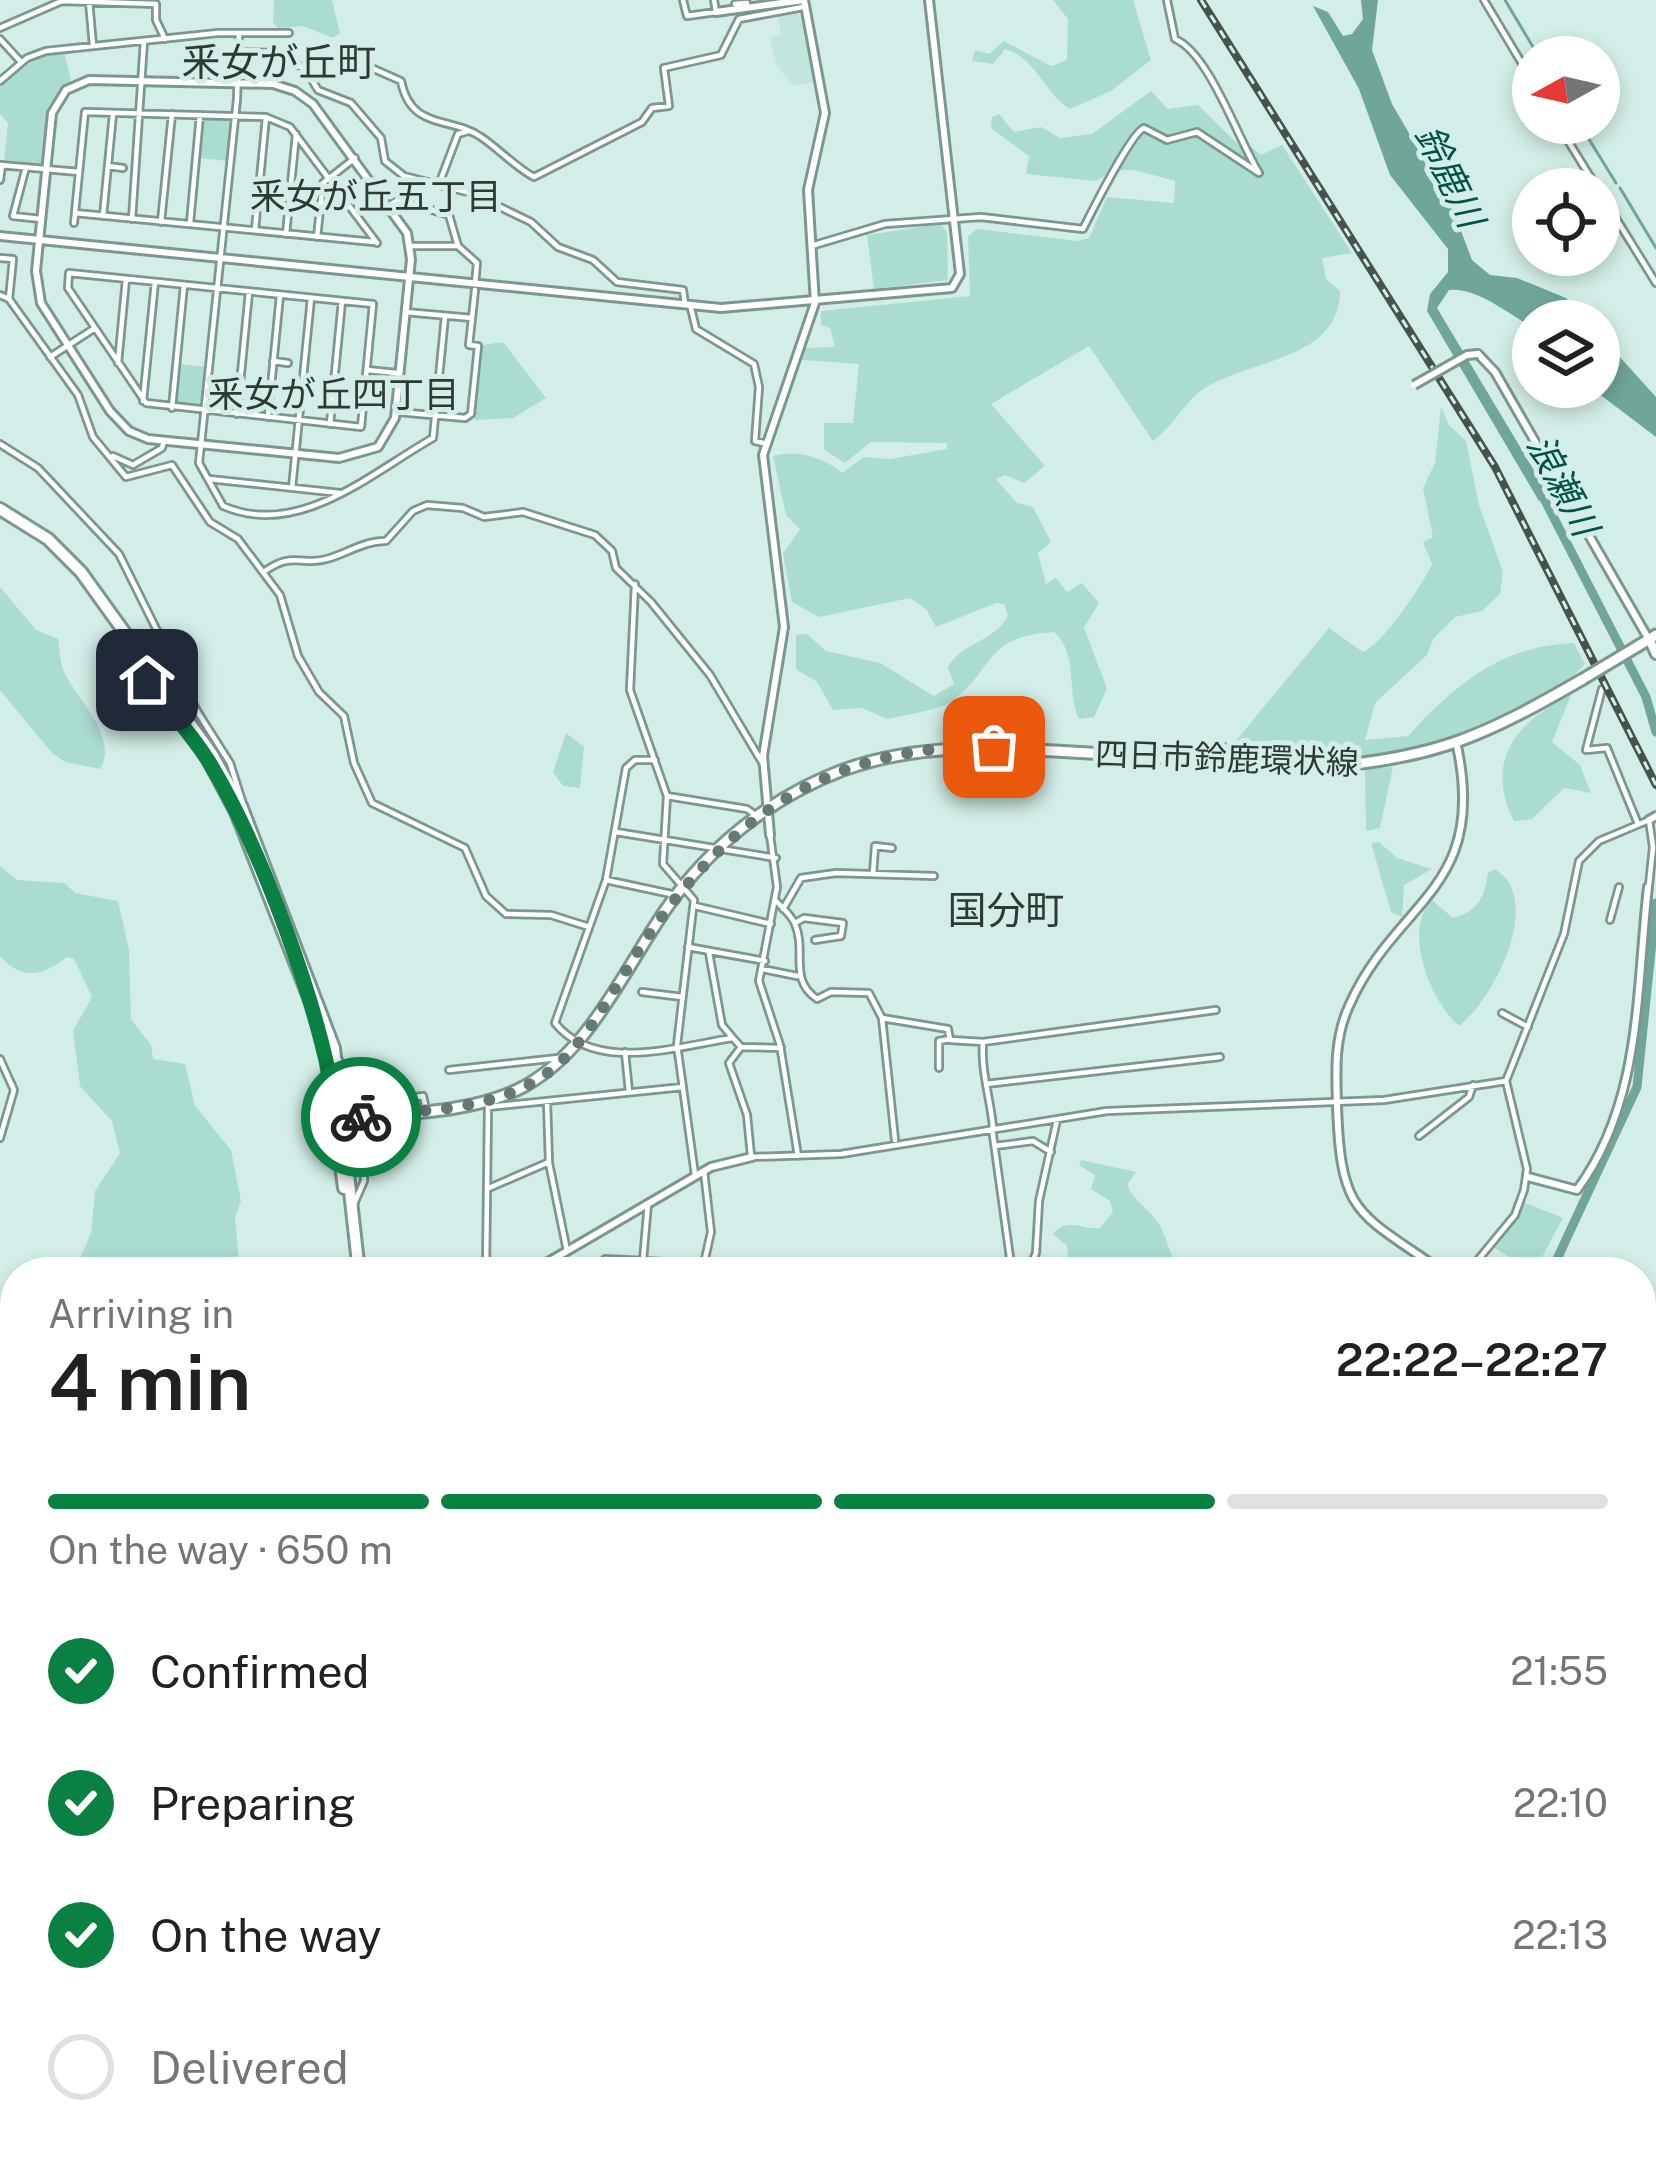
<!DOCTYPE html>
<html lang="en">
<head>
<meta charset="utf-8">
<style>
  body { margin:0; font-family:"Public Sans","Noto Sans JP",sans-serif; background:#f6f6f6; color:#202124; height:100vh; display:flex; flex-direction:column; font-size:45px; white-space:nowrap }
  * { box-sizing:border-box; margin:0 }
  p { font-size:39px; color:#757577 }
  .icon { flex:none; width:66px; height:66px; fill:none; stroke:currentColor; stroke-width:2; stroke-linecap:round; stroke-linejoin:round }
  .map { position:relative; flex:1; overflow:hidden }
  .panel { position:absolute; left:0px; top:1257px; width:1656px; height:900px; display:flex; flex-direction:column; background:#fff; border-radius:48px 48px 0 0; box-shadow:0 6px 18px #0003 }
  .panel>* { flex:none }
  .needle { width:78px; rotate:262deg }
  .controls { position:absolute; left:1512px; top:36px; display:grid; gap:24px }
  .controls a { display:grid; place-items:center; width:108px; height:108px; border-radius:50%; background:#fff; box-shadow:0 6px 18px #0003; font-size:60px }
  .pin { position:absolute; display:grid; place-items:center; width:102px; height:102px; color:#fff; margin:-51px; border-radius:24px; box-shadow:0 6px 18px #0006 }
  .courier { position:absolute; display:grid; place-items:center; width:120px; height:120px; margin:-60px; border:9px solid #0b8043; border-radius:50%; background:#fff; color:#222; box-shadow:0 3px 15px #0007 }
  .head em { font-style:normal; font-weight:600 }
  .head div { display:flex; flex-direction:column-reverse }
  .head { display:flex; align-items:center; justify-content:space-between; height:204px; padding:0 48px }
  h1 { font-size:78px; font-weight:600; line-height:90px }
  .bar { display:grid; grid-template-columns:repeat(4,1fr); gap:18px 12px; align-content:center; height:144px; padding:0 48px }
  .bar i { height:15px; border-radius:9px; background:#e0e0e0 }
  .bar .on { background:#0b8043 }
  .bar p { grid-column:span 4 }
  ol { padding:0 48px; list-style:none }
  li { display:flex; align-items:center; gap:36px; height:132px }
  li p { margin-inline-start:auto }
  li .icon { padding:12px; border-radius:50%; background:#0b8043; color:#fff; stroke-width:4 }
  li:last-child { color:#757577 }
  li i { width:66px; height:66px; border:6px solid #e0e0e0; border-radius:50% }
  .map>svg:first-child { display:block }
</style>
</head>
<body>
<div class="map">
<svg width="1656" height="2157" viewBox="0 0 1656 2157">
  <rect width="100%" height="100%" fill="#d3eee8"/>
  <path fill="#c1e6dd" d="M 798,10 L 817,81 L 794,86 L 776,65 L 770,38 L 781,34 L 777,13 Z
    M 1248,2142 L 1393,2142 L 1402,2153 L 1415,2142 L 1444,2142 L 1457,2157 L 1259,2157 Z"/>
  <path fill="#abdcd1" d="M 274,0 L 332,0 L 340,33 L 333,38 L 303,26 L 278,28 L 273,22 Z
    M 1053,0 L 1133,0 L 1151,60 L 1111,91 L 1070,109 C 1044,93 1035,57 1005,49 L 993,64 L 972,61 L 975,50 L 989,54 L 1004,41 L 1051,66 L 1067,60 L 1068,19 Z
    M 64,51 L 71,80 L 49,105 L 41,165 L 4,162 L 8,123 L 0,114 L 0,85 L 32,58 Z
    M 1151,91 L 1168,109 L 1198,105 L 1242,148 L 1249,145 L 1261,155 L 1282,145 L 1352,253 L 1322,258 L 1326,279 L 1340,291 C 1340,364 1239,359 1197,394 C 1181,408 1172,427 1153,441 L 1089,346 L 991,404 L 1045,466 L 1024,483 L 1005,475 L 996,479 L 1017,503 L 1033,507 L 1051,542 L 1038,553 L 1046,584 L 1056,578 L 1067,592 L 1082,583 L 1099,603 L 1084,627 L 1107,689 L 1094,717 L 1079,719 C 1066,692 1079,654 1054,632 C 981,637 998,668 949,703 C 941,709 900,716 887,719 L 862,708 L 833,710 L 817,682 L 796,669 L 796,635 L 807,634 L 826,651 L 880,663 L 934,696 L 954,684 L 948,667 C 961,642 996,642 1008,615 L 1004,604 L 996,603 L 936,627 L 926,609 L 910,598 L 819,617 L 792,602 L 783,554 L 800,529 L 786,515 L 773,456 C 794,449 825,457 842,473 L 864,457 L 890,459 L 947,449 L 947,443 L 871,442 L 845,463 L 824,450 L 824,423 L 853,423 L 859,364 L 802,360 L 805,348 L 835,347 L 830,328 L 821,325 L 821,311 L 970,296 L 968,236 L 977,229 L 1078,241 L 1089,238 L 1107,197 L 1174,203 L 1175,181 L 1134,170 L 1118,170 L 1095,181 L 1026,174 L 1029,156 L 991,128 L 992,117 L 999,114 L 1014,132 L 1041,127 L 1060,138 L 1092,134 Z
    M 205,117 L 231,120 L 227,161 L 199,158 Z
    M 941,224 L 947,233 L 948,280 L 874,289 L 867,235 Z
    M 503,342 L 546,398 L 513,418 L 475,420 L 483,345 Z
    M 178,364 L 207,367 L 203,407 L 175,404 Z
    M 1441,407 L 1449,425 L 1466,441 L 1479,505 L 1503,572 L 1500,594 L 1482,611 L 1455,617 L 1433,639 L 1427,655 L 1375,703 L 1365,740 L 1408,736 C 1456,684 1500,646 1574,643 L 1585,664 L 1572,678 C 1537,696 1501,720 1464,734 C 1389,763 1304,762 1225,754 L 1329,628 L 1363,652 C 1383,644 1423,584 1432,564 L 1423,542 L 1433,537 L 1423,488 L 1435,463 Z
    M 0,587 L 36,630 L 58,639 C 60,649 60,661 63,669 C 74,697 120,737 100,769 L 65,762 L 52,753 L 0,690 Z
    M 1571,695 L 1552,742 L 1580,765 L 1591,793 L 1564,788 L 1532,819 L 1514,821 C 1483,760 1518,720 1571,695 Z
    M 566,733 L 584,747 L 580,788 L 563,786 L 553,772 Z
    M 1393,767 L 1380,828 L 1366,831 L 1365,769 Z
    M 1379,842 L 1397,858 L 1432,869 L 1404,885 L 1402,917 L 1391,912 L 1371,843 Z
    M 0,866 L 17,880 L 65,883 L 75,893 L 118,901 L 129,950 L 131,1019 L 151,1045 L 153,1059 L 185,1064 L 195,1106 L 231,1150 L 241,1201 L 235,1217 L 239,1261 L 234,1272 L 74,1272 L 91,1233 L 95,1191 L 120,1153 L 112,1121 L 80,1086 L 73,1031 L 92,997 L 74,959 L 67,957 C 43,976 22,981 0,956 Z
    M 1495,869 C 1545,899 1494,999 1459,1026 C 1430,1001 1402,929 1432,900 L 1453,918 C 1479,911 1484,897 1488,873 Z
    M 1081,1160 L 1136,1172 L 1127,1185 C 1134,1202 1151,1210 1160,1226 C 1169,1242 1169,1257 1183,1272 L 1054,1272 L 1068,1257 L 1067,1246 L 1053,1234 C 1068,1216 1081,1230 1100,1228 L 1113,1212 L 1110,1201 L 1091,1189 L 1095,1175 L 1079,1165 Z
    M 1523,1202 L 1563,1218 L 1534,1272 L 1493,1247 Z
    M 1656,1702 L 1656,1822 C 1633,1802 1636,1725 1656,1702 Z
    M 797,2142 L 891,2142 L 886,2157 L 783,2157 Z
    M 967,2142 L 1118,2142 L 1117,2157 L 964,2157 Z
    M 1145,2142 L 1248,2142 L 1259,2157 L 1176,2157 Z"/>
  <path fill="#70a69a" d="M 1361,0 L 1378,0 L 1372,50 L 1392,104 L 1452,207 L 1472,260 L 1490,275 L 1517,278 L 1566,298 L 1587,321 L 1533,321 L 1533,327 C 1507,314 1478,287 1449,290 L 1437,308 L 1550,497 L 1539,501 L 1427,311 L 1430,294 L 1448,272 L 1448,249 L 1390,175 L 1359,89 L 1313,6 L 1328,12 L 1343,36 L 1352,34 L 1363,19 Z
    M 1599,334 L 1656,397 L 1656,437 L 1590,387 L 1599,387 Z"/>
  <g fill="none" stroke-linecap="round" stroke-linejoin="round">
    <path stroke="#70a69a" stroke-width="3" d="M 1505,0 L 1539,57
      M 1579,123 L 1616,183
      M 1620,188 L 1656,248
      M 305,2157 L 311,2142"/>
    <path stroke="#70a69a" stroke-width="9" d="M 1539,489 L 1646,697 L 1656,732
      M 1551,1272 L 1637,1087 L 1656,903
      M 947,2142 L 947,2157"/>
    <defs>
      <path id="minor" d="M 683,0 L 687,16 L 716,12 L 714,0
        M 1484,0 L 1533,82
        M 89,1 L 93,46
        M 735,4 L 747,3
        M 0,28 L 62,1 L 156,4 L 156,20 L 165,39
        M 239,33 L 237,99 L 199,463 L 223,506 C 299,539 371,473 433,438 L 445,316
        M 0,39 L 21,62
        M 238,52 L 279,53 L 306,70 L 318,90 L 351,103 L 381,138 L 385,161 L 404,176 L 471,193 L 531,222 L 558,247 L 593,260 L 617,282 L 683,290 L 685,304
        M 374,69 L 401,81 C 411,131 451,116 481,137 C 499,149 515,167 534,177 L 642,122 L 652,108 L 669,106 L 664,68 L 721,55 L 739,19 L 803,7
        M 0,81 L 27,58 L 46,51 L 218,33 L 289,33
        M 1557,123 L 1656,283
        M 0,165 L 79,172
        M 108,166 L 123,168
        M 26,167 L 13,216 L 41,219
        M 0,180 L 2,165
        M 439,184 L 458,134 L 468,131
        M 290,192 L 305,194
        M 390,205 L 398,200 L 449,215 L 458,246 L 477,263 L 475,284
        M 75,213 L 374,242
        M 103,216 L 113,114
        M 132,219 L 144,41
        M 161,222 L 172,114
        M 74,223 L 85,112 L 266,117 L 290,127 L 377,243
        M 190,223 L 200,115
        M 255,230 L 266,117
        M 286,234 L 296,134
        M 317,237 L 323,183 L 355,158
        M 410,246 L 457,246
        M 811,246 L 885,224 L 981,217 L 1083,229 C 1092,211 1132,132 1144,128 L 1167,140 L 1197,132 L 1259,173 C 1238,139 1209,53 1175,39 L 1167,0
        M 0,258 L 13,259 L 9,299
        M 69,273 L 373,304 L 361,427 L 146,403 L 68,288 Z
        M 0,295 L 9,299 L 78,395 L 93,437 L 126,477 L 172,465 L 210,522 L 238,539 L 280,595 L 298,656 L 319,692 L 344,716 L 354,763 L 372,803 L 465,848 L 486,896 L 506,914 L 551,915 L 586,926
        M 690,304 L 696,329 L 754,364 L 759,387 L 755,441 L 764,443
        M 472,318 L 475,290
        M 50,357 L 95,328
        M 273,361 L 288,363
        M 118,363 L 126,279
        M 367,370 L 397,373
        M 143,401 L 155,282
        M 172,408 L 184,285
        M 398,412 L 465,418 L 471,414 L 478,346 L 469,345 L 472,318 L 405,312
        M 237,414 L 249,292
        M 268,417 L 280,295
        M 330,424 L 342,301
        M 0,444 L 38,468 L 119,554 L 197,711 L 230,763 L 244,807
        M 113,456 L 133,465 L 162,448 L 164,441
        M 209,479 L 340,493
        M 292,488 L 311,298
        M 265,571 C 284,558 290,560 311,561 C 336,562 360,540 386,541 L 413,511 L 427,505 L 463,508 L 484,517 L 523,512 L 595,535 L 612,551 L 616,568 L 651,602 L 710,675 L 763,764
        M 635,584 L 630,690 L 667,796 L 663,864 L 694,900 L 677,1045 L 695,1175
        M 1602,689 L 1586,750 L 1607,748 L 1638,824
        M 655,760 L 635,760 L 626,768 L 606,880 L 555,1023 C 596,1074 677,1046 733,1038 L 741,1047 L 729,1063 L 747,1115 L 751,1156
        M 1215,761 L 1224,747
        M 667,796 L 747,809 L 754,814
        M 616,832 L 776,858
        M 770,835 L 777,887 L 759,981 L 780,1045 L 798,1156
        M 873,874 L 875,846 L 892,848
        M 606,880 L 676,895
        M 775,900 C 782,907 792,916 795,924 C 807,952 788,979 817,999 L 831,992 L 869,993 L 882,1018 L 895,1140
        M 695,906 L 771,924
        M 783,909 L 801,878 L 836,873 L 934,876
        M 1610,920 L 1619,887
        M 795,923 L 804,918 L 843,923 L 841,936 L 815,940
        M 688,947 L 765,961
        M 709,953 L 722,1025 L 733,1038
        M 762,969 L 797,976
        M 642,992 L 682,997
        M 1502,1013 L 1528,1027
        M 882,1018 L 948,1029 L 950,1040 L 983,1042 L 1216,1010
        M 983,1042 C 981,1073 990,1096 993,1127
        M 741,1047 L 781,1048
        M 625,1052 L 629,1092
        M 0,1059 L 14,1090 L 0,1138
        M 339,1060 L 362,1104 L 423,1096 L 426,1109
        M 939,1068 L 939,1041 L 950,1039
        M 449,1070 L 558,1058
        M 986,1084 L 1220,1057
        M 488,1107 L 683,1087
        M 992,1128 L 1012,1272
        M 1419,1136 L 1469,1097 L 1473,1085
        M 995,1146 L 1033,1141 L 1051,1152
        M 752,1157 L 841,1154 L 1107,1111 L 1384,1100 L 1506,1081
        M 549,1163 L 567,1251
        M 489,1188 L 549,1162 L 547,1102
        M 354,1204 L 364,1181 L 364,1127 L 395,1118
        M 605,1259 L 703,1264
        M 486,1272 L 488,1107
        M 642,1272 L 648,1203
        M 702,1272 L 711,1232 L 704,1171
        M 1028,1272 L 1036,1253 L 1039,1201 L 1057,1120
        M 1468,1272 L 1515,1215 L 1524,1190 L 1527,1169 L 1506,1081 L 1564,934 L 1579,861 L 1599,841 L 1649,820 L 1653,847 L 1649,885
        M 0,1374 L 15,1423
        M 1644,1394 L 1656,1374
        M 11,1568 L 15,1582
        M 0,1617 L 15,1615
        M 1641,1628 L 1656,1631
        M 1641,1660 L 1656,1601
        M 0,1800 L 0,1856
        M 1641,1821 L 1656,1831
        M 3,1839 L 15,1844
        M 1641,1901 L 1656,1919
        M 1642,1902 L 1656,1890
        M 0,1909 L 10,1993 L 8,2157
        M 1641,2038 L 1656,2056
        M 1641,2094 L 1656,2077
        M 658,2142 L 673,2157
        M 1395,2142 L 1403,2150 L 1412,2142
        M 1448,2142 L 1460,2157
        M 1590,2142 L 1603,2157
        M 83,2157 L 85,2142
        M 428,2157 L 434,2142
        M 531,2157 L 536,2142
        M 619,2157 L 631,2142
        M 748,2157 L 759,2142
        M 892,2157 L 896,2142
        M 1640,2157 L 1656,2115"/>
      <path id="tertiary" d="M 716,12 L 804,0
        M 89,80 L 273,84 L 295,91 L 313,104 L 407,233 L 411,259 L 395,418 L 378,447 L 339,458 L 148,439 L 129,431 L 110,411 L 41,303 L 36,271 L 52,113 L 66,90 Z
        M 0,236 L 721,308 L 952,288 L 960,274 L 929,0
        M 1478,354 L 1495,372 L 1648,638
        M 1649,820 L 1656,816
        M 770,835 L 763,756 L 784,627 L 763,455 L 815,303 L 808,190 L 825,113 L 804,0
        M 1528,1177 L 1577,1190 C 1642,1102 1636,991 1648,887
        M 531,1272 L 711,1167 L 752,1157
        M 1443,1272 C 1357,1211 1341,1217 1337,1106 C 1336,1071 1334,1039 1349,1006 C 1396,899 1488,891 1457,746"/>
      <path id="secondary" d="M 1649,639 L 1656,654"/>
      <path id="primary" d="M 1638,646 L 1656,635
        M 337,1119 C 395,1113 464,1115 517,1090 C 588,1056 623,971 666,909 C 709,847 771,797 843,770 C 929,739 1016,749 1105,754 C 1178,759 1251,763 1324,767 C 1438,758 1486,735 1583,679
        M 0,1564 L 15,1570"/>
      <path id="trunk" d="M 0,509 L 48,539 L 81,572 L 212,754 L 242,808 L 334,1048 L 359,1272
        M 210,763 L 236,812 L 310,1000
        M 324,1040 L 344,1188
        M 564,2142 L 581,2157
        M 576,2142 L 593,2157"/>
    </defs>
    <use href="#minor" stroke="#7c9690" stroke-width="10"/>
    <use href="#tertiary" stroke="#7c9690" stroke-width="12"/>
    <use href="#secondary" stroke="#7c9690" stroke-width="14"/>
    <use href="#primary" stroke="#7c9690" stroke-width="15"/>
    <use href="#trunk" stroke="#7c9690" stroke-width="16"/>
    <use href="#minor" stroke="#fff" stroke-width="4.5"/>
    <use href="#tertiary" stroke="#fff" stroke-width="6"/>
    <use href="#secondary" stroke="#fff" stroke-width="8"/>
    <use href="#primary" stroke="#fff" stroke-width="9"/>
    <use href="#trunk" stroke="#fff" stroke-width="10"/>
    <defs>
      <path id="rail" d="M 1201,0 L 1495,467 L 1656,785"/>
    </defs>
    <use href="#rail" stroke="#45524e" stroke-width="8"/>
    <use href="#rail" stroke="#d3eee8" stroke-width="3" stroke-dasharray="9" stroke-linecap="butt"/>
    <defs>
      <path id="tertiary-bridge" d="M 1414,385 L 1467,355 L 1478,354"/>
      <path id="primary-bridge" d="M 1583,679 L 1638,646"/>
    </defs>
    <use href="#tertiary-bridge" stroke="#7c9690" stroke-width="12" stroke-linecap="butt"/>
    <use href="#primary-bridge" stroke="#7c9690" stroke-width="15" stroke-linecap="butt"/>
    <use href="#tertiary-bridge" stroke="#fff" stroke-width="6"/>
    <use href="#primary-bridge" stroke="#fff" stroke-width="9"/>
  </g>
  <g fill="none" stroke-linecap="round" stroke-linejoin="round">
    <path stroke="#687874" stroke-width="12" stroke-dasharray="0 21.6" d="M 361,1117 C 422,1109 493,1112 546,1074 C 587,1044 612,991 639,950 C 724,818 832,743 994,747"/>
    <path stroke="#0b8043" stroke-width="15" d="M 147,680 C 167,708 191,733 209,762 C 263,851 323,1016 337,1119 L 361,1117"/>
  </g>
  <g text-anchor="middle" stroke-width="10" stroke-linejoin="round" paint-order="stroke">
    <g font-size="33" fill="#2e3936" stroke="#d3eee8">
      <text transform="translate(1227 758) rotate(2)" y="12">四日市鈴鹿環状線</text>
    </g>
    <g font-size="36" font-style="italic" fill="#015347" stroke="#d3eee8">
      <text transform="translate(1450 176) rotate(64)" y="13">鈴鹿川</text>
      <text transform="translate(1563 485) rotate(62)" y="13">浪瀬川</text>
    </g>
    <g font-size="36" fill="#2e3936" stroke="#d3eee8">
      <text x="376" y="209">釆女が丘五丁目</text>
      <text x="334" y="407">釆女が丘四丁目</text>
    </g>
    <g font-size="39" fill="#2e3936" stroke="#d3eee8">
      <text x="279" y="76">釆女が丘町</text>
      <text x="1006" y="924">国分町</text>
    </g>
  </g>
</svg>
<div class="controls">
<a><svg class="needle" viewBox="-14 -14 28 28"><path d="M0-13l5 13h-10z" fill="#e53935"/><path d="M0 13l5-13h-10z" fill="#757577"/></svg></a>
<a><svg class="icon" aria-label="locate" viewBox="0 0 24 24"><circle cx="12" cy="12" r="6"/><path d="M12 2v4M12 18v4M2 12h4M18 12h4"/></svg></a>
<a><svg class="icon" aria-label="layers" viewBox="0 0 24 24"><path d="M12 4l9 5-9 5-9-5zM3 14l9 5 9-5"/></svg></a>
</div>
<div class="pin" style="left:994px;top:747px;background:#ea580c"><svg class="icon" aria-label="bag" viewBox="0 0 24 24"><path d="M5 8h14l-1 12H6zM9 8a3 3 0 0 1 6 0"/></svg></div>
<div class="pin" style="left:147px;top:680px;background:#1f2937"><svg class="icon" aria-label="home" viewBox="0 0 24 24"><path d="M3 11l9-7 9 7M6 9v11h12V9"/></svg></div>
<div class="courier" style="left:361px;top:1117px"><svg class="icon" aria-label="bike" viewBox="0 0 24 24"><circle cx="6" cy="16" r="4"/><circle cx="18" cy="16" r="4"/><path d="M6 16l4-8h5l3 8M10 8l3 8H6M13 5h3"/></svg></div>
<section class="panel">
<div class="head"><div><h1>4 min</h1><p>Arriving in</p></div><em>22:22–22:27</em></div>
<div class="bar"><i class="on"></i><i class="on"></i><i class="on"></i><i></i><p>On the way · 650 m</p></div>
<ol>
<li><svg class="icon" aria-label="check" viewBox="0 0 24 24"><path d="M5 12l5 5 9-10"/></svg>Confirmed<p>21:55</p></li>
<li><svg class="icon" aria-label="check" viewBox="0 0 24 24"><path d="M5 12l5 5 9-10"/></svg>Preparing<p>22:10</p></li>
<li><svg class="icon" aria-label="check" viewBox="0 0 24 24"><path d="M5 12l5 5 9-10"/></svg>On the way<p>22:13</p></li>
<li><i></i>Delivered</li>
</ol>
</section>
</div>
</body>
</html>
